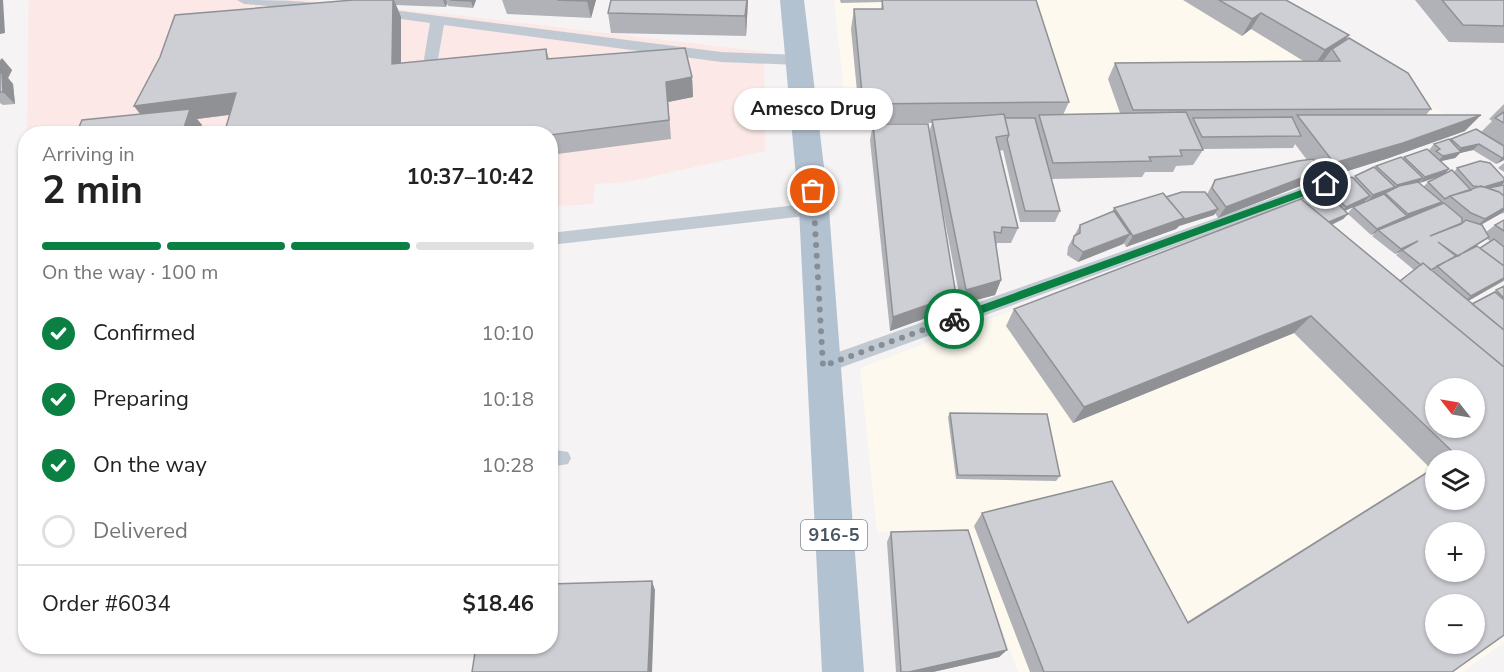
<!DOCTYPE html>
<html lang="en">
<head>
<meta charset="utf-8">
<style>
  body { margin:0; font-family:"Nunito Sans",sans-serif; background:#f2f2f2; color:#222; height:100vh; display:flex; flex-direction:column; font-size:22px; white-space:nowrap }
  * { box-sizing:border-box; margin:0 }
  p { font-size:20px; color:#767676 }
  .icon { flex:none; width:33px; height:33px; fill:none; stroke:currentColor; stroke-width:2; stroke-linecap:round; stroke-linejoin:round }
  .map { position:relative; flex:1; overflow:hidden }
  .drawer { position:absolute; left:18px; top:126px; width:540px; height:528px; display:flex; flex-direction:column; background:#fff; border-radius:24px; box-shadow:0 2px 4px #0004 }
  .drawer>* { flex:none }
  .needle { width:39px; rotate:301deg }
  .tools { position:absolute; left:1425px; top:378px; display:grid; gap:12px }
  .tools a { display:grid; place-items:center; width:60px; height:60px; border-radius:50%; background:#fff; box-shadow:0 2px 4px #0004; font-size:30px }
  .pin { position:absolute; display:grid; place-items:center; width:51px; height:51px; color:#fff; margin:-26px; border:3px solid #fff; border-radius:50%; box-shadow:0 2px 6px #0007 }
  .courier { position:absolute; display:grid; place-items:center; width:60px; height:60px; margin:-30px; border:4px solid #0b8043; border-radius:50%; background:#fff; color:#222; box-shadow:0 2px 8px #0007 }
  .bubble { position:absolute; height:42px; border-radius:21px; background:#fff; box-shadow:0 2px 4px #0004; font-size:20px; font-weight:700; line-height:42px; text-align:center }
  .head em { font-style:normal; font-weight:700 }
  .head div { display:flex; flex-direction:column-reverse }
  .head { display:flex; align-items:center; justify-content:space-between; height:102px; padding:0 24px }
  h1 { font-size:39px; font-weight:700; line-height:45px }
  .bar { display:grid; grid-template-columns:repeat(4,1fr); gap:9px 6px; align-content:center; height:72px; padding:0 24px }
  .bar i { height:8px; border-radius:4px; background:#e0e0e0 }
  .bar .selected { background:#0b8043 }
  .bar p { grid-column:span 4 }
  .line { display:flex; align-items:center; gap:15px; padding:0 24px; border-top:2px solid #e0e0e0 }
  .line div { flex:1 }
  ol { padding:0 24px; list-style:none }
  li { display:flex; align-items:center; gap:18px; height:66px }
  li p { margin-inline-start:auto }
  li .icon { padding:6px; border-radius:50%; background:#0b8043; color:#fff; stroke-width:4 }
  li:last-child { color:#767676 }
  li i { width:33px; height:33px; border:3px solid #e0e0e0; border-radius:50% }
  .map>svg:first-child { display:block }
</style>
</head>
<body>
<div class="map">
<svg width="1504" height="672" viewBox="0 0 1504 672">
  <rect width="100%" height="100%" fill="#f5f3f3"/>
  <path fill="#fdf9ef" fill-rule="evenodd" d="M 834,0 L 1251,0 L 1468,128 L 848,129 Z
    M 1284,208 L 1504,394 L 1504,642 L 1463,672 L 1018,672 L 965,529 L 877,532 L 860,368 ZM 1436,388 L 1474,388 L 1474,428 L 1436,428 ZM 1436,460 L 1474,460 L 1474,500 L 1436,500 ZM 1436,532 L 1474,532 L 1474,572 L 1436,572 ZM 1436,604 L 1474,604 L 1474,644 L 1436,644 Z"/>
  <path fill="#fce8e6" d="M 29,0 L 306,0 L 456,15 L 764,52 L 765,151 L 627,182 L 595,184 L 593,204 L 556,206 L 555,218 L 551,219 L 550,134 L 27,134 Z"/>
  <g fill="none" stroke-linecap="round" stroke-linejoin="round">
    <path fill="#c1cad2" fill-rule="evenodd" d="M 237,0 C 255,0 322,0 332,7 L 325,11 L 244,4 Z
      M 377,8 L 721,52 L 798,55 L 805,60 L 798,65 L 721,62 L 444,25 L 438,59 L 442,65 L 455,67 L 457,70 C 450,79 436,74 428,68 L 424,59 L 430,23 L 372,15 L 370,12 L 372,9 Z
      M 1326,179 L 1332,181 L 1334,185 L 1332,189 L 823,374 L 816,372 L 814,366 L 816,360 Z
      M 814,203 L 820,205 L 822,209 L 820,213 L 814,215 L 550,245 L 550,233 Z
      M 550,449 L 568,452 L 571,458 L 568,464 L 550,467 Z"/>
    <path fill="#b3c2d1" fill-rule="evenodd" d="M 780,0 L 804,0 L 829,209 L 864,672 L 822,672 L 799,209 Z"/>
  </g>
  <path fill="#b0b2b7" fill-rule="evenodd" d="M 353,0 L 476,0 L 473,8 L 448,6 L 447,3 L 446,7 L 396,5 L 401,17 L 401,63 L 546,49 L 549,59 L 692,77 L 693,97 L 668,102 L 671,139 L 550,155 L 550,134 L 224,134 L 230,115 L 197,119 L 202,125 L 140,114 L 134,106 Z
    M 502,0 L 596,0 L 591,18 L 507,14 Z
    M 748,0 L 746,36 L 611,33 L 608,13 Z
    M 840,0 L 1036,0 L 1069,102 L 1063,115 L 1120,113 L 1108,79 L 1115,63 L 1305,62 L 1251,29 L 1242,36 L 1183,0 L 1286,0 L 1349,35 L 1344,41 L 1431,109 L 1426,115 L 1465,131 L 1389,158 L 1322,179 L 1319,175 L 1313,181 L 1218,218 L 1215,213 L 1214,215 L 1179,226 L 1176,229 L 1126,247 L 1124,243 L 1123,244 L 1078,262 L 1067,255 L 1068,247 L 1080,225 L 1112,212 L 1114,208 L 1166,197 L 1207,194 L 1215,180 L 1307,160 L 1295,144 L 1293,148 L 1202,149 L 1203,150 L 1193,165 L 1176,166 L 1173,172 L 1145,172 L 1142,177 L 1051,179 L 1060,211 L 1055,222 L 1020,222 L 1003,150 L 1000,151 L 1018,228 L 1011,243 L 997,243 L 996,247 L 1001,280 L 995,295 L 961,304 L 938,185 L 951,309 L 890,331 L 870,140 L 873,124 L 929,132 L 932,123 L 860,123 L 851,29 L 854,9 L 881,9 L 882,2 L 841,3 Z
    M 1415,0 L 1504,0 L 1504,43 L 1449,42 Z
    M 0,59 L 12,70 L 8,78 L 13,84 L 15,104 L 3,105 L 0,103 Z
    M 1504,104 L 1504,160 L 1496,164 L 1473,150 L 1460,153 L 1455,158 L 1441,161 L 1449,169 L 1443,175 L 1454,172 L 1457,168 L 1504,178 L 1504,183 L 1501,185 L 1504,185 L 1504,213 L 1500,214 L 1481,225 L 1486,232 L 1495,225 L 1504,220 L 1504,281 L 1468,301 L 1472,304 L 1504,286 L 1504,635 L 1452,672 L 1030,672 L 974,526 L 982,513 L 1187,622 L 1431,469 L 1294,333 L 1073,423 L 1006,326 L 1014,309 L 1301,199 L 1321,190 L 1325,186 L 1353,178 L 1355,176 L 1374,167 L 1376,166 L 1402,159 L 1404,157 L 1429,150 L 1434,144 L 1451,139 L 1481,132 L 1492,121 L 1489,119 ZM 1442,175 L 1428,182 L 1423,187 L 1419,183 ZM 1366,200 L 1368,201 L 1353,207 L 1348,213 L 1345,211 L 1364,202 ZM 1348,214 L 1371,235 L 1375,233 L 1372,236 L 1395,254 L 1400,252 L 1396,255 L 1414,270 L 1400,281 L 1332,225 L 1343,219 ZM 1487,239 L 1490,241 L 1480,248 L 1476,246 ZM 1436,460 L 1474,460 L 1436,500 Z
    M 1504,163 L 1504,172 L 1498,168 Z
    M 950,413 L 1060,476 L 1056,481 L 956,479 L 948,417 Z
    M 891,532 L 1007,650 L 999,657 L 933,672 L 896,672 L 887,542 Z"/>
  <path fill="#909195" d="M 0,0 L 3,0 L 5,33 L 0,34 Z
    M 393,0 L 394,0 L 401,17 L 401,83 L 392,64 Z
    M 443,0 L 446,0 L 447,3 L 446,7 Z
    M 471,0 L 476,0 L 473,8 L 471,1 Z
    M 588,0 L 596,0 L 591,18 L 587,1 Z
    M 747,0 L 748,0 L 746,36 L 745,16 Z
    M 1261,13 L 1251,29 L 1242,36 L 1252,19 Z
    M 1349,35 L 1337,52 L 1332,49 L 1324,60 L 1313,67 L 1325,50 Z
    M 2,58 L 12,70 L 8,78 L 13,84 L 15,104 L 3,92 L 0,82 L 0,61 Z
    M 692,77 L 693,97 L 668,102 L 671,139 L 666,82 Z
    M 236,93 L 249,112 L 197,119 L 202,125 L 199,134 L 182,134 L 150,126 L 134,106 Z
    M 1481,115 L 1465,131 L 1389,158 L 1322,179 L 1334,163 Z
    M 1479,144 L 1473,150 L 1460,153 L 1455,158 L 1437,162 L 1443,156 L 1455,154 L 1461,148 Z
    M 1504,157 L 1504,160 L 1496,164 L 1502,158 Z
    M 1449,169 L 1443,175 L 1420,183 L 1425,177 Z
    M 1322,170 L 1313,181 L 1218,218 L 1226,207 Z
    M 1423,178 L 1418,184 L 1392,191 L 1397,185 Z
    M 1504,181 L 1504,183 L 1500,187 L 1489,190 L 1484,187 Z
    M 1395,187 L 1389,193 L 1385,193 L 1383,195 L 1368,201 L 1373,195 Z
    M 1370,196 L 1364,202 L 1340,213 L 1346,207 Z
    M 1442,202 L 1436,208 L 1378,230 L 1375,233 L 1371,235 L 1377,229 L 1406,217 L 1408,214 Z
    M 1504,208 L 1504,211 L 1500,214 L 1473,229 L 1485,219 Z
    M 1218,209 L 1214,215 L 1179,226 L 1176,229 L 1126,247 L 1133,236 L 1184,218 Z
    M 1348,214 L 1343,219 L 1315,232 L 1320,226 Z
    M 1130,234 L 1123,244 L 1078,262 L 1083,252 Z
    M 1418,241 L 1402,250 L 1400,252 L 1395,254 L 1401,249 Z
    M 1504,278 L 1504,280 L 1499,283 L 1458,307 L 1471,296 Z
    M 1001,280 L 995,295 L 961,304 L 966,290 Z
    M 956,295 L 951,309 L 890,331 L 893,317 Z
    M 1311,316 L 1294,333 L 1073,423 L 1084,407 Z
    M 652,581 L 655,590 L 652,672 L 648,672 Z
    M 1007,650 L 999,657 L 933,672 L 909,672 Z"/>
  <path fill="#cdcfd5" stroke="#909195" stroke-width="1.5" fill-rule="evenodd" d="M 353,0 L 393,0 L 392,64 L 546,49 L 547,59 L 685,48 L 692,77 L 666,82 L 669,120 L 550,135 L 550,134 L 526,134 L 526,132 L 508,134 L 224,134 L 236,93 L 134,106 L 160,57 L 175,15 Z
    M 450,0 L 471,0 L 471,1 Z
    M 557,0 L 588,0 L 587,1 Z
    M 611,0 L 747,0 L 745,16 L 608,13 Z
    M 882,0 L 1036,0 L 1069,102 L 863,104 L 854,9 L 883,9 Z
    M 1219,0 L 1286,0 L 1349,35 L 1325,50 L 1261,13 L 1252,19 Z
    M 1442,0 L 1504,0 L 1504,26 L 1463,25 Z
    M 1349,38 L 1408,73 L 1431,109 L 1133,110 L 1115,63 L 1340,61 L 1332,49 Z
    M 0,73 L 2,73 L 3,92 L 0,92 Z
    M 190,109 L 182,134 L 76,134 L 82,120 Z
    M 1186,112 L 1203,150 L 1180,150 L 1182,156 L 1149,157 L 1151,161 L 1053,163 L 1039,115 Z
    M 1504,112 L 1504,123 L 1495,118 Z
    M 1004,114 L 1009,135 L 996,137 L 1018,228 L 1002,227 L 1001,233 L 994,232 L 1001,280 L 966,290 L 932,120 Z
    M 1297,115 L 1481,115 L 1403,143 L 1334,163 Z
    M 1292,117 L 1301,136 L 1202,137 L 1193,118 Z
    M 1005,118 L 1035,118 L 1060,211 L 1025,211 L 1007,139 L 1009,135 Z
    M 873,124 L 928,124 L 956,295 L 893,317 Z
    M 1476,129 L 1504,146 L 1504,157 L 1502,158 L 1479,144 L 1461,148 L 1451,139 Z
    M 1449,139 L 1461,152 L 1443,156 L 1436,151 L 1440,149 L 1434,144 Z
    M 1427,149 L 1449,169 L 1425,177 L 1404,157 Z
    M 1401,157 L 1423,178 L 1397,185 L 1376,166 Z
    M 1313,159 L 1322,170 L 1226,207 L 1212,188 L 1215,180 L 1298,161 Z
    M 1480,161 L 1490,163 L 1504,178 L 1504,181 L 1484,187 L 1473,186 L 1457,168 Z
    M 1374,167 L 1395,187 L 1373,195 L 1355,176 Z
    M 1452,170 L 1471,190 L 1450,196 L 1445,199 L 1428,182 Z
    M 1352,177 L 1370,196 L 1346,207 L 1325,186 Z
    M 1418,182 L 1442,202 L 1408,214 L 1385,193 L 1399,186 Z
    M 1504,185 L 1504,196 L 1499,192 L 1488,188 Z
    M 1481,186 L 1499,192 L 1504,196 L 1504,208 L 1485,219 L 1471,213 L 1450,196 Z
    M 1324,189 L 1348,214 L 1329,222 L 1301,199 Z
    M 1182,192 L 1205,192 L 1218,209 L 1182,220 L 1184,218 L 1166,197 Z
    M 1163,193 L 1184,218 L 1133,236 L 1114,208 Z
    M 1384,194 L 1407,216 L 1377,229 L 1353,207 Z
    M 1301,199 L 1504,367 L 1504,635 L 1452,672 L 1044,672 L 982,513 L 1112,481 L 1188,623 L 1436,467 L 1436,500 L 1474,500 L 1474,460 L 1445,460 L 1455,454 L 1311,316 L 1084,407 L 1014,309 ZM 1436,388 L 1474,388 L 1474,428 L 1436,428 ZM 1436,532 L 1474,532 L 1474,572 L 1436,572 ZM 1436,604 L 1474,604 L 1474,644 L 1436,644 Z
    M 1444,203 L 1462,218 L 1462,223 L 1430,236 L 1461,224 L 1466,220 L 1482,225 L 1489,237 L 1458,256 L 1438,242 L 1456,256 L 1431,270 L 1423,263 L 1421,265 L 1402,250 L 1418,241 L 1401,249 L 1378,230 Z
    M 1114,211 L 1130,234 L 1083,252 L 1073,244 L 1074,236 L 1080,233 L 1080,225 Z
    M 1504,220 L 1504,231 L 1495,225 Z
    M 1494,239 L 1504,247 L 1504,266 L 1480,248 Z
    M 1477,246 L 1504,266 L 1504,278 L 1471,296 L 1437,266 Z
    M 1423,263 L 1504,330 L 1504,367 L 1400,281 Z
    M 1504,286 L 1504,298 L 1496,290 Z
    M 1495,292 L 1504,300 L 1504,330 L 1472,304 Z
    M 950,413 L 1047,414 L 1060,476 L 958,475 Z
    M 968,530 L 1007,650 L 909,672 L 901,672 L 891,532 Z
    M 652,581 L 648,672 L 472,672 L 476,646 L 550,646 L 550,584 Z"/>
  <path fill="#0b8043" d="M 1326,181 L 1330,184 L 1329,187 L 958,322 L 951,322 L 949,319 L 951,316 Z"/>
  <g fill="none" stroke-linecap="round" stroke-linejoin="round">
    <path stroke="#868d94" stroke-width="6" stroke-dasharray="0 10.8" d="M 813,191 L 823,366 L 954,319"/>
  </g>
  <g text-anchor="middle" stroke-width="4.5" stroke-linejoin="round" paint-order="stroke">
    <rect fill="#fff" stroke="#808990" stroke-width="1.5" x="801" y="520" width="66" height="30" rx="4.5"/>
    <g font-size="18" font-weight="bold" fill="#4a5661">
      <text x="834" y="541">916-5</text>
    </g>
  </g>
</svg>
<div class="tools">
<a><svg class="needle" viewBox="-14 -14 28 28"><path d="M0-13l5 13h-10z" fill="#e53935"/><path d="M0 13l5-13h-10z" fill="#767676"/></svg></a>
<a><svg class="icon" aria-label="layers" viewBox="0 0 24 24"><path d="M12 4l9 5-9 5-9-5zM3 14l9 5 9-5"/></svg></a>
<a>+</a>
<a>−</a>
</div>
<div class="pin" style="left:813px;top:191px;background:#ea580c"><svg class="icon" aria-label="bag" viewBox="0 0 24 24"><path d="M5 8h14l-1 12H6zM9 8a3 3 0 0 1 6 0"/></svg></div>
<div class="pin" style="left:1326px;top:184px;background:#1f2937"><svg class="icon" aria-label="home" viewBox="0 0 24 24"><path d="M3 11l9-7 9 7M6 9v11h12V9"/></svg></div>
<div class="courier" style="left:954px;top:319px"><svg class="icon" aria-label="bike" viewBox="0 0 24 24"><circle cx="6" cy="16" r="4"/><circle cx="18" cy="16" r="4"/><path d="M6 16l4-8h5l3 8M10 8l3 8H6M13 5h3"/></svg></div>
<div class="bubble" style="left:734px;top:88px;width:159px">Amesco Drug</div>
<section class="drawer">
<div class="head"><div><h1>2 min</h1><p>Arriving in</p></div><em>10:37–10:42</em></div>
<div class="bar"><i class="selected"></i><i class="selected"></i><i class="selected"></i><i></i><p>On the way · 100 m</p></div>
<ol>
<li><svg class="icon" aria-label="check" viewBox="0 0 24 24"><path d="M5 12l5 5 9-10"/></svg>Confirmed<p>10:10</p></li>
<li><svg class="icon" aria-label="check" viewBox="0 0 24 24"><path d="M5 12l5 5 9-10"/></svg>Preparing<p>10:18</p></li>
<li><svg class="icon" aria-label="check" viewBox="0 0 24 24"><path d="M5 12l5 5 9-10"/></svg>On the way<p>10:28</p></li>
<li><i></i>Delivered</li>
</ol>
<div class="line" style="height:78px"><div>Order #6034</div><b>$18.46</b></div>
</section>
</div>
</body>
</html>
